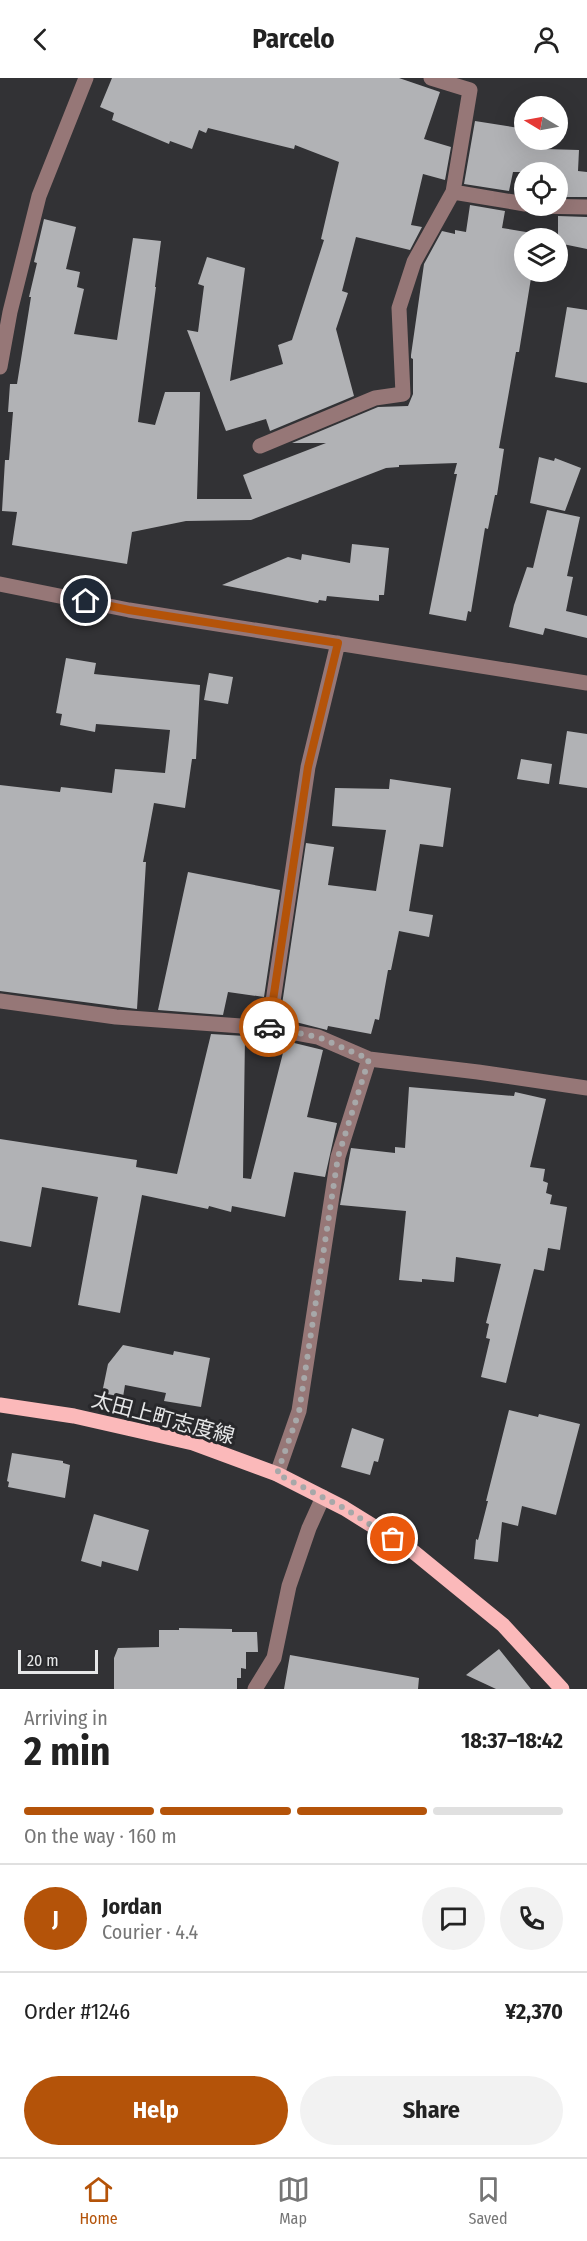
<!DOCTYPE html>
<html lang="en">
<head>
<meta charset="utf-8">
<style>
  body { margin:0; font-family:"Fira Sans Condensed","Noto Sans JP",sans-serif; background:#f2f2f2; color:#222; height:100vh; display:flex; flex-direction:column; font-size:22px; white-space:nowrap }
  * { box-sizing:border-box; margin:0 }
  p { font-size:20px; color:#767676 }
  .icon { flex:none; width:33px; height:33px; fill:none; stroke:currentColor; stroke-width:2; stroke-linecap:round; stroke-linejoin:round }
  .map { position:relative; height:1611px; overflow:hidden }
  .side { display:flex; flex-direction:column; background:#fff; flex:1 }
  .side>* { flex:none }
  .needle { width:39px; rotate:280deg }
  .buttons { position:absolute; left:514px; top:18px; display:grid; gap:12px }
  .buttons a { display:grid; place-items:center; width:54px; height:54px; border-radius:50%; background:#fff; box-shadow:0 6px 24px #0002; font-size:30px }
  .scale { position:absolute; left:18px; bottom:15px; width:80px; box-sizing:border-box; padding-left:6px; border:3px solid #e6e7e8; border-top:0; font-size:16px; line-height:21px; white-space:nowrap; color:#e6e7e8; -webkit-text-stroke:4px #28282b; paint-order:stroke }
  .pin { position:absolute; display:grid; place-items:center; width:51px; height:51px; color:#fff; margin:-26px; border:3px solid #fff; border-radius:50%; box-shadow:0 2px 6px #0007 }
  .courier { position:absolute; display:grid; place-items:center; width:60px; height:60px; margin:-30px; border:4px solid #b45309; border-radius:50%; background:#fff; color:#222; box-shadow:0 2px 8px #0007 }
  .overview em { font-style:normal; font-weight:700 }
  .overview div { display:flex; flex-direction:column-reverse }
  .overview { display:flex; align-items:center; justify-content:space-between; height:102px; padding:0 24px }
  h1 { font-size:39px; font-weight:700; line-height:45px }
  .bar { display:grid; grid-template-columns:repeat(4,1fr); gap:9px 6px; align-content:center; height:72px; padding:0 24px }
  .bar i { height:8px; border-radius:4px; background:#e0e0e0 }
  .bar .selected { background:#b45309 }
  .bar p { grid-column:span 4 }
  .line { display:flex; align-items:center; gap:15px; padding:0 24px; border-top:2px solid #e0e0e0 }
  .line div { flex:1 }
  .round { display:grid; place-items:center; flex:none; width:63px; height:63px; border-radius:32px; background:#f2f2f2 }
  .primary-button { display:flex; gap:12px; margin-top:auto; padding:12px 24px }
  .primary-button a { flex:1; height:69px; border-radius:36px; background:#b45309; color:#fff; font-size:24px; font-weight:700; line-height:69px; text-align:center }
  .primary-button a+a { background:#f2f2f2; color:#222 }
  header { display:flex; justify-content:space-between; align-items:center; height:78px; padding:0 24px; background:#fff; font-size:27px; font-weight:700 }
  .tab-bar { display:flex; justify-content:space-around; align-items:center; height:84px; border-top:2px solid #e0e0e0; background:#fff; font-size:16px; color:#767676 }
  .tab-bar a { display:grid; justify-items:center; gap:3px }
  .tab-bar .selected { color:#b45309 }
  .map>svg:first-child { display:block }
</style>
</head>
<body>
<header><svg class="icon" aria-label="back" viewBox="0 0 24 24"><path d="M15 5l-7 7 7 7"/></svg>Parcelo<svg class="icon" aria-label="person" viewBox="0 0 24 24"><circle cx="12" cy="8" r="4"/><path d="M4 21q1-7 8-7t8 7"/></svg></header>
<div class="map">
<svg width="587" height="1611" viewBox="0 0 587 1611">
  <rect width="100%" height="100%" fill="#323235"/>
  <path fill="#b1b2b5" d="M 112,0 L 399,0 L 440,14 L 424,61 L 451,69 L 445,102 L 423,96 L 411,147 L 422,149 L 410,172 L 356,159 L 342,213 L 348,215 L 336,251 L 354,318 L 270,353 L 266,341 L 226,353 L 187,252 L 198,254 L 204,208 L 198,206 L 207,179 L 245,190 L 230,303 L 283,286 L 278,267 L 292,262 L 324,162 L 321,161 L 339,84 L 295,67 L 294,71 L 208,50 L 206,55 L 199,52 L 192,71 L 170,63 L 169,66 L 112,42 L 114,35 L 100,29 Z
    M 475,43 L 525,51 L 525,62 L 545,62 L 544,71 L 579,72 L 578,93 L 587,94 L 587,119 L 558,119 L 558,94 L 513,94 L 509,113 L 464,106 Z
    M 470,127 L 505,133 L 502,150 L 538,156 L 537,160 L 525,160 L 525,194 L 532,194 L 519,274 L 516,274 L 499,370 L 504,371 L 497,417 L 495,417 L 488,451 L 485,450 L 471,534 L 468,533 L 466,543 L 429,536 L 457,396 L 454,396 L 457,385 L 399,387 L 399,389 L 386,390 L 251,442 L 186,443 L 132,454 L 127,486 L 12,467 L 17,434 L 2,433 L 5,382 L 9,382 L 13,334 L 8,334 L 10,306 L 17,306 L 31,219 L 29,219 L 37,185 L 34,184 L 44,141 L 76,149 L 66,191 L 80,194 L 77,209 L 84,211 L 74,256 L 117,262 L 133,160 L 161,163 L 155,209 L 156,209 L 138,344 L 155,347 L 165,314 L 200,314 L 197,421 L 252,421 L 243,397 L 326,365 L 292,365 L 378,329 L 408,328 L 413,316 L 413,281 L 411,280 L 411,277 L 424,186 L 442,153 L 455,156 L 455,152 L 466,154 Z
    M 558,138 L 587,139 L 587,171 L 558,165 Z
    M 567,229 L 587,232 L 587,305 L 555,299 Z
    M 539,379 L 554,383 L 555,380 L 581,390 L 565,433 L 530,425 Z
    M 547,432 L 580,439 L 567,498 L 573,499 L 566,533 L 587,538 L 587,560 L 545,550 L 543,557 L 509,549 L 514,527 L 527,489 L 533,490 Z
    M 352,466 L 389,470 L 384,517 L 379,517 L 379,523 L 327,518 L 326,523 L 319,522 L 318,525 L 222,507 L 288,479 L 301,482 L 302,476 L 350,485 Z
    M 66,580 L 96,585 L 94,596 L 200,607 L 196,681 L 192,681 L 185,730 L 154,725 L 143,784 L 146,784 L 137,931 L 0,913 L 0,707 L 60,714 L 61,709 L 112,715 L 115,691 L 165,695 L 170,652 L 96,646 L 95,654 L 60,647 L 62,636 L 56,635 Z
    M 209,595 L 233,599 L 228,626 L 204,622 Z
    M 567,653 L 587,656 L 587,710 L 559,706 Z
    M 521,681 L 552,686 L 549,706 L 517,701 Z
    M 390,701 L 451,710 L 443,769 L 420,766 L 409,833 L 433,837 L 429,859 L 399,853 L 391,892 L 388,892 L 379,942 L 375,941 L 371,956 L 328,948 L 327,952 L 280,940 L 306,765 L 334,769 L 328,807 L 376,813 L 386,752 L 332,748 L 335,710 L 389,711 Z
    M 188,794 L 280,812 L 264,919 L 228,914 L 223,937 L 158,932 Z
    M 211,956 L 245,958 L 243,1100 L 251,1101 L 286,963 L 323,972 L 307,1039 L 337,1045 L 325,1099 L 294,1094 L 285,1139 L 232,1128 L 231,1134 L 209,1128 L 208,1131 L 142,1117 L 120,1235 L 78,1227 L 98,1119 L 42,1109 L 31,1169 L 0,1163 L 0,1061 L 137,1082 L 136,1089 L 177,1096 Z
    M 409,1009 L 514,1018 L 515,1014 L 546,1021 L 530,1089 L 545,1091 L 543,1103 L 548,1105 L 546,1115 L 552,1117 L 550,1126 L 567,1129 L 560,1172 L 548,1170 L 544,1193 L 534,1191 L 506,1305 L 481,1299 L 490,1261 L 486,1260 L 489,1246 L 486,1245 L 501,1186 L 456,1179 L 454,1204 L 422,1201 L 422,1204 L 399,1202 L 406,1133 L 340,1127 L 351,1070 L 395,1075 L 395,1069 L 405,1070 Z
    M 123,1267 L 173,1277 L 174,1273 L 210,1280 L 201,1329 L 164,1323 L 166,1315 L 125,1307 L 123,1319 L 102,1315 L 108,1286 Z
    M 509,1332 L 538,1339 L 539,1336 L 580,1346 L 556,1437 L 522,1428 L 518,1448 L 502,1444 L 498,1484 L 474,1481 L 476,1461 L 478,1462 L 488,1423 L 486,1423 Z
    M 352,1350 L 384,1361 L 378,1384 L 374,1383 L 370,1397 L 341,1389 Z
    M 12,1375 L 63,1383 L 63,1385 L 70,1387 L 65,1420 L 8,1409 L 9,1404 L 7,1403 Z
    M 94,1436 L 149,1452 L 138,1493 L 102,1483 L 101,1489 L 81,1483 Z
    M 179,1550 L 232,1551 L 232,1554 L 257,1554 L 258,1574 L 246,1574 L 246,1591 L 241,1590 L 241,1600 L 237,1600 L 237,1611 L 114,1611 L 114,1580 L 118,1570 L 159,1569 L 159,1552 L 179,1552 Z
    M 499,1571 L 531,1611 L 496,1611 L 466,1597 Z
    M 290,1577 L 419,1600 L 418,1611 L 284,1611 Z"/>
  <g fill="none" stroke-linecap="round" stroke-linejoin="round">
    <path stroke="#967777" stroke-width="15" d="M 453,114 L 525,126
      M 532,128 L 587,129
      M 0,289 L 10,234 L 39,118 L 86,0
      M 260,368 L 375,320 L 403,316 L 399,230 L 414,184 L 453,114 L 470,12 L 431,0
      M 0,506 L 129,532 L 587,605
      M 0,923 L 116,939 L 269,950 L 318,959 L 369,981 L 478,994 L 587,1010
      M 269,950 L 308,689 L 338,565
      M 277,1396 L 299,1333 L 338,1079 L 369,981
      M 255,1611 L 274,1580 L 289,1508 L 309,1450 L 323,1419"/>
    <path stroke="#fbb9ba" stroke-width="15" d="M 0,1327 L 74,1338 L 193,1365 L 277,1396 L 344,1430 L 410,1471 L 503,1547 L 562,1611"/>
  </g>
  <g fill="none" stroke-linecap="round" stroke-linejoin="round">
    <path stroke="#a7a8a9" stroke-width="6" stroke-dasharray="0 10.8" d="M 269,949 L 318,959 L 369,981 L 338,1079 L 299,1334 L 277,1396 L 344,1430 L 393,1461"/>
    <path stroke="#b45309" stroke-width="8" d="M 86,523 L 129,532 L 338,565 L 308,689 L 269,949"/>
  </g>
  <g text-anchor="middle" stroke-width="6" stroke-linejoin="round" paint-order="stroke">
    <g font-size="21" fill="#e6e7e8" stroke="#28282b">
      <text transform="translate(163 1340) rotate(15)" y="7">太田上町志度線</text>
    </g>
  </g>
</svg>
<div class="buttons">
<a><svg class="needle" viewBox="-14 -14 28 28"><path d="M0-13l5 13h-10z" fill="#e53935"/><path d="M0 13l5-13h-10z" fill="#767676"/></svg></a>
<a><svg class="icon" aria-label="locate" viewBox="0 0 24 24"><circle cx="12" cy="12" r="6"/><path d="M12 2v4M12 18v4M2 12h4M18 12h4"/></svg></a>
<a><svg class="icon" aria-label="layers" viewBox="0 0 24 24"><path d="M12 4l9 5-9 5-9-5zM3 14l9 5 9-5"/></svg></a>
</div>
<div class="scale">20 m</div>
<div class="pin" style="left:393px;top:1461px;background:#ea580c"><svg class="icon" aria-label="bag" viewBox="0 0 24 24"><path d="M5 8h14l-1 12H6zM9 8a3 3 0 0 1 6 0"/></svg></div>
<div class="pin" style="left:86px;top:523px;background:#1f2937"><svg class="icon" aria-label="home" viewBox="0 0 24 24"><path d="M3 11l9-7 9 7M6 9v11h12V9"/></svg></div>
<div class="courier" style="left:269px;top:949px"><svg class="icon" aria-label="car" viewBox="0 0 24 24"><path d="M5 17H2v-5l4-1 3-4h7l3 4 3 1v5h-3M9 17h6M6 11h13"/><circle cx="7" cy="17" r="2"/><circle cx="17" cy="17" r="2"/></svg></div>
</div>
<section class="side">
<div class="overview"><div><h1>2 min</h1><p>Arriving in</p></div><em>18:37–18:42</em></div>
<div class="bar"><i class="selected"></i><i class="selected"></i><i class="selected"></i><i></i><p>On the way · 160 m</p></div>
<div class="line" style="height:108px"><b class="round" style="background:#b45309;color:#fff">J</b><div><b>Jordan</b><p>Courier · 4.4</p></div><a class="round"><svg class="icon" aria-label="chat" viewBox="0 0 24 24"><path d="M4 5h16v11H9l-5 4z"/></svg></a><a class="round"><svg class="icon" aria-label="phone" viewBox="0 0 24 24"><path d="M5 4h4l2 5-3 2q2 4 5 5l2-3 5 2v4C11 20 4 13 5 4z"/></svg></a></div>
<div class="line" style="height:78px"><div>Order #1246</div><b>¥2,370</b></div>
<div class="primary-button"><a>Help</a><a>Share</a></div>
</section>
<nav class="tab-bar">
<a class="selected"><svg class="icon" aria-label="home" viewBox="0 0 24 24"><path d="M3 11l9-7 9 7M6 9v11h12V9"/></svg>Home</a>
<a><svg class="icon" aria-label="map" viewBox="0 0 24 24"><path d="M3 6l6-2 6 2 6-2v14l-6 2-6-2-6 2zM9 4v14M15 6v14"/></svg>Map</a>
<a><svg class="icon" aria-label="saved" viewBox="0 0 24 24"><path d="M7 4h10v16l-5-4-5 4z"/></svg>Saved</a>
</nav>
</body>
</html>
